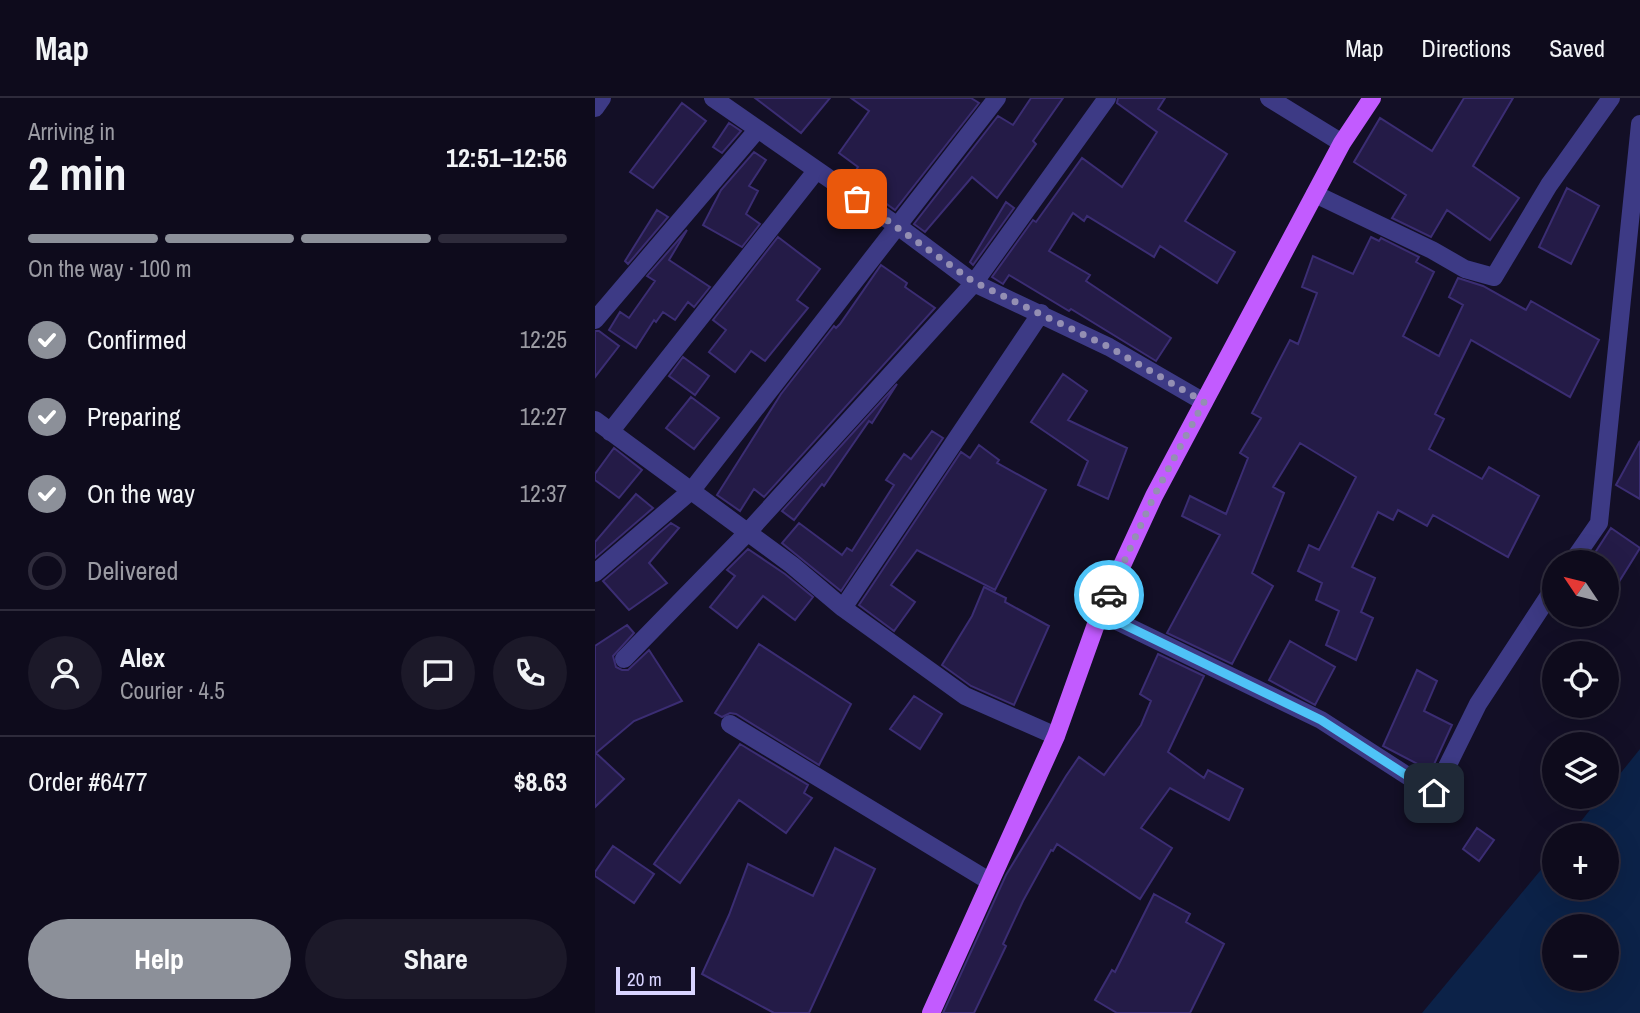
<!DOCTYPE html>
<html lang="en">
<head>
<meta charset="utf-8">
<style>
  body { margin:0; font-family:"Archivo Narrow",sans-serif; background:#1c1929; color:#f1f3f6; height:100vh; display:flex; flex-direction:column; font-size:26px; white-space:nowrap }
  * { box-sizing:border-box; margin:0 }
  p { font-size:23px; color:#9b9ba3 }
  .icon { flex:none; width:38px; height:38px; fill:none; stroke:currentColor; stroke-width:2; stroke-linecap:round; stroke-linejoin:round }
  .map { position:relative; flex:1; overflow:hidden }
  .details { display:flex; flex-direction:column; background:#0e0b1c; width:595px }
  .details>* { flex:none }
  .needle { width:46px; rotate:305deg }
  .buttons { position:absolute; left:947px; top:452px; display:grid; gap:14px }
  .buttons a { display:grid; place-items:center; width:77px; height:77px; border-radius:50%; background:#0e0b1c; box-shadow:0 7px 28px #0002,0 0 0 2px #2e2b3b; font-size:35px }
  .scale { position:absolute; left:21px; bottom:18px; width:79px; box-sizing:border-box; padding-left:7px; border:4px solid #d9d4ff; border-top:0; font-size:19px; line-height:24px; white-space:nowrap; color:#d9d4ff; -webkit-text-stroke:5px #130f26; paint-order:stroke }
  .pin { position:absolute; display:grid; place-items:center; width:60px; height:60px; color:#fff; margin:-30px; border-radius:14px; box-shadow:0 4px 10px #0006 }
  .courier { position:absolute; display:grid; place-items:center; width:70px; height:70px; margin:-35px; border:5px solid #4fc3f7; border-radius:50%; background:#fff; color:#222; box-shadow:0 2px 9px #0007 }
  .head em { font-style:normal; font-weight:700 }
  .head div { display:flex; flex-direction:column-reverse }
  .head { display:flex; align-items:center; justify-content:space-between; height:119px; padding:0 28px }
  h1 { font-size:46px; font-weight:700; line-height:52px }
  .bar { display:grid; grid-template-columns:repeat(4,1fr); gap:10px 7px; align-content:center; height:84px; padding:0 28px }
  .bar i { height:9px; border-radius:5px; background:#2e2b3b }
  .bar .current { background:#8c9099 }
  .bar p { grid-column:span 4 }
  .line { display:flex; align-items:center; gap:18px; padding:0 28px; border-top:2px solid #2e2b3b }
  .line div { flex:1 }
  .round { display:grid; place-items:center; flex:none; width:74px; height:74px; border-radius:37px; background:#1c1929 }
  ol { padding:0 28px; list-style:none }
  li { display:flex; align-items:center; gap:21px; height:77px }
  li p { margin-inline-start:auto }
  li .icon { padding:7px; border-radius:50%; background:#8c9099; color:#fff; stroke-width:4 }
  li:last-child { color:#9b9ba3 }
  li i { width:38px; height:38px; border:4px solid #2e2b3b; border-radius:50% }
  .action { display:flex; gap:14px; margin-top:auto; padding:14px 28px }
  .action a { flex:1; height:80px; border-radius:42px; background:#8c9099; color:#fff; font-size:28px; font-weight:700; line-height:80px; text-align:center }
  .action a+a { background:#1c1929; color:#f1f3f6 }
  header { display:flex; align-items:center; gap:42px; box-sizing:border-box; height:98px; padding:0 35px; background:#0e0b1c; border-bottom:2px solid #2e2b3b }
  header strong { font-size:33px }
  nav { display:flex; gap:38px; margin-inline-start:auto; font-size:24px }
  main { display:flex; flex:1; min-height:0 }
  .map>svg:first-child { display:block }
</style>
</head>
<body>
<header>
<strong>Map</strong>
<nav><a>Map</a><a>Directions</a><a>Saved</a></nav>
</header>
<main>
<section class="details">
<div class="head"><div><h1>2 min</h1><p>Arriving in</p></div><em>12:51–12:56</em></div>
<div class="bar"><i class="current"></i><i class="current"></i><i class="current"></i><i></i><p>On the way · 100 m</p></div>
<ol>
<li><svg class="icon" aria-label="check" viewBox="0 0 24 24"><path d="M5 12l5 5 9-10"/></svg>Confirmed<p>12:25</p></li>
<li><svg class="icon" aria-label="check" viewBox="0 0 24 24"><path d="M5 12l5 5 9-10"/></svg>Preparing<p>12:27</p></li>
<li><svg class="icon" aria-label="check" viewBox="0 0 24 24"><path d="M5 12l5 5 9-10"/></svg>On the way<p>12:37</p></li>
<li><i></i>Delivered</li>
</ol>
<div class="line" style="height:126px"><a class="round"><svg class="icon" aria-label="person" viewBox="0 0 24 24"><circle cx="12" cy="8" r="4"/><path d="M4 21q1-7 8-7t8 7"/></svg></a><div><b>Alex</b><p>Courier · 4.5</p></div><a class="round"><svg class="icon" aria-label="chat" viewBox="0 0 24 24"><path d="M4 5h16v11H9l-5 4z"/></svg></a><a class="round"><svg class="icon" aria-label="phone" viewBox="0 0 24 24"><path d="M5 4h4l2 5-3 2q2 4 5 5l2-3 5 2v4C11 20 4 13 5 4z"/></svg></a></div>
<div class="line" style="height:91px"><div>Order #6477</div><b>$8.63</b></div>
<div class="action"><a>Help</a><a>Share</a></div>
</section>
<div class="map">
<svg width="1045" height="915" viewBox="0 0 1045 915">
  <rect width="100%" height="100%" fill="#130f26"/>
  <path fill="#0c2248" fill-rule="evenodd" d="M 1045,651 L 1045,915 L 827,915 L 959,756 L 959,789 L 1012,789 L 1012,737 L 975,737 L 1006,698 L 1012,698 L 1012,692 ZM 959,828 L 1012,828 L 1012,880 L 959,880 Z"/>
  <path fill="#241b47" stroke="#3b2d73" stroke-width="2" d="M 160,0 L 235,0 L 206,35 Z
    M 256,0 L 376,0 L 384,5 L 300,112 L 256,80 L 263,69 L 244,55 L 274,13 Z
    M 436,0 L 468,0 L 438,43 L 441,46 L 402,100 L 377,79 L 330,134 L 319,126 L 403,18 L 418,27 Z
    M 523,0 L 570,0 L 563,11 L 632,56 L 590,123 L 640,154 L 622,185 L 565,148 L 559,159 L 492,118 L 489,123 L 478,115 L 454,153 L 495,177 L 491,183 L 576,240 L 561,263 L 476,211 L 474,213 L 414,177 L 408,186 L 397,179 L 438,122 L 441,124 L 487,60 L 527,89 L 562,34 L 522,5 Z
    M 869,0 L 918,0 L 878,68 L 924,100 L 895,142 L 852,112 L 836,139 L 797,120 L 811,97 L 759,64 L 785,20 L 837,53 Z
    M 87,5 L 111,23 L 58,90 L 35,74 Z
    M 134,25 L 146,33 L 127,55 L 118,49 Z
    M 159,54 L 171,62 L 154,88 L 163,93 L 151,116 L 165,126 L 147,149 L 108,127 L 126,92 Z
    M 972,90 L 1004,108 L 976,166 L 944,149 Z
    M 411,104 L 419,110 L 378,167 L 375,164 Z
    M 62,112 L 73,119 L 33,166 L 30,163 Z
    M 92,132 L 74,162 L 115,189 L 99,209 L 93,204 L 80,222 L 68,214 L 61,224 L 59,222 L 41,250 L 14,232 L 25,214 L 34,220 L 60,183 L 52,178 Z
    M 183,139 L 225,171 L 202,202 L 213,210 L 170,263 L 156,253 L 140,274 L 114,254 L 131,232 L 118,222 Z
    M 776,139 L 784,143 L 786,140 L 824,159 L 821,164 L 839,174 L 808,238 L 844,258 L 868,207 L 854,199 L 863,180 L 888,188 L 931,212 L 936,203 L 1004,242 L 975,299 L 876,242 L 840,316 L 849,321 L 834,351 L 887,381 L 894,369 L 944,398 L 913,459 L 838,417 L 832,428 L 803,412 L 798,422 L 783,414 L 757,469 L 780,480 L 766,514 L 778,520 L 761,562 L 731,547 L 744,513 L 721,502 L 727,485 L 703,473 L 714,447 L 724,452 L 761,379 L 705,345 L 678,389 L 689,395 L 657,475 L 678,488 L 637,566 L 572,535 L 625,437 L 587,418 L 595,398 L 631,416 L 653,360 L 645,355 L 666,320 L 657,315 L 695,242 L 703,246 L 722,195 L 707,189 L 718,158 L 758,176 Z
    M 286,167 L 312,185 L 310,189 L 340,210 L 169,399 L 159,391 L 145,413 L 122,397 L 186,296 L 239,228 L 241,230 L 245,226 Z
    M 0,233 L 4,233 L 24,248 L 0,279 Z
    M 88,259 L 114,278 L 100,297 L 74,278 Z
    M 468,276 L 492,293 L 473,322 L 532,350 L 513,401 L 483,387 L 493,363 L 436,324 Z
    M 302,286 L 277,325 L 274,323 L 229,388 L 227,386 L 199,422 L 187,413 Z
    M 96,299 L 124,320 L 99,351 L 71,330 Z
    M 337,333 L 348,340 L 246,493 L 187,445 L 204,425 L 247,457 L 252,450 L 257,453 L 299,387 L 291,382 L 309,356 L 316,361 Z
    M 1045,343 L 1045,401 L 1021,387 Z
    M 384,347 L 404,362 L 402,365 L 451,392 L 400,492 L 322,452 L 296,487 L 320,504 L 299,533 L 264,507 L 366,354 L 375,360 Z
    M 19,350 L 47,372 L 24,400 L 0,382 L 0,376 Z
    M 41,396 L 58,410 L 0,460 L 0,444 Z
    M 76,425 L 84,430 L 54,465 L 72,485 L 34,512 L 8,483 Z
    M 1016,430 L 1045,450 L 1012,503 L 1012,464 L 994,464 Z
    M 153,451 L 190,476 L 218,499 L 200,522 L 168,498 L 142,530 L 115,509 L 140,478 L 132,472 Z
    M 389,489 L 411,500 L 410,504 L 454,528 L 419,607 L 376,588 L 347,567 L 377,518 Z
    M 32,527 L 39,535 L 18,558 L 21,569 L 27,572 L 33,572 L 54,552 L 87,603 L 39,623 L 1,655 L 29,681 L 0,709 L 0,548 Z
    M 695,543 L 740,569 L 720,607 L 674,582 Z
    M 164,546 L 256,606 L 224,667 L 141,616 L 135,615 L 127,619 L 120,615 Z
    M 563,556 L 609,578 L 573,654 L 609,680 L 613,672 L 648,691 L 634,722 L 575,690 L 546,730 L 577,750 L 545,801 L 462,746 L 458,753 L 456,752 L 428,803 L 408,846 L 411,848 L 379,915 L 348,915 L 411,777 L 471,678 L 484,659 L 509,677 L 546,627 L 556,603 L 545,596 Z
    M 822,572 L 842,583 L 829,613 L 857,627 L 836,673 L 788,648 Z
    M 319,598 L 347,616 L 325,651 L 295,631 Z
    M 145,646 L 213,687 L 209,695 L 217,700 L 191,735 L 144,702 L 85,785 L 59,766 Z
    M 882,730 L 899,742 L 884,763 L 868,751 Z
    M 18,748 L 59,776 L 39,805 L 0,778 L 0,774 Z
    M 240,750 L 280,771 L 214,915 L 179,915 L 107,876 L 134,817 L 153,766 L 218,798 Z
    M 559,796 L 595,816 L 591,824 L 629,846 L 595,915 L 522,915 L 500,902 L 517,872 L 520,874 Z"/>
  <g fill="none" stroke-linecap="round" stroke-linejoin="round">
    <path stroke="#3d3a85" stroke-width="18" d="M 118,0 L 304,129 L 379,185 L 514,249 L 609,304
      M 674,0 L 747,45
      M 0,10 L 7,0
      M 720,96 L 837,152 L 870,171 L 899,179 L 954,87 L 1016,0
      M 0,222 L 163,31
      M 0,322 L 197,467 L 248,510 L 370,598 L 461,638
      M 15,334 L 221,73
      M 977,464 L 1004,425 L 1045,26
      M 0,475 L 97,392 L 402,0
      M 248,510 L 446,215
      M 505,515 L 726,622 L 839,695 L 883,606 L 959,490
      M 29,561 L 152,435 L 379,185 L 512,0
      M 135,626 L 394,783"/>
    <path stroke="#c25bff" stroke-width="18" d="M 336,915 L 461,638 L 505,515 L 559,398 L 747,45 L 777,0"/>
  </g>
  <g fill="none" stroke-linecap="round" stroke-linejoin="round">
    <path stroke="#948fb3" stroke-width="7" stroke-dasharray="0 12.6" d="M 262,101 L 379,184 L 514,249 L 609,304 L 559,398 L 514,497"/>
    <path stroke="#4fc3f7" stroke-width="9" d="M 514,497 L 505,515 L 726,622 L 839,695"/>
  </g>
</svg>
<div class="buttons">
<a><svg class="needle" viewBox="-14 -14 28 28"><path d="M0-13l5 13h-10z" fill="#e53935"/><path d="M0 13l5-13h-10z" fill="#9b9ba3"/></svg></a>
<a><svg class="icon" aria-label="locate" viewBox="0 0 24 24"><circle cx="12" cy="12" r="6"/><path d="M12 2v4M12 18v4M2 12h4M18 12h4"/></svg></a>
<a><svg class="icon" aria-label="layers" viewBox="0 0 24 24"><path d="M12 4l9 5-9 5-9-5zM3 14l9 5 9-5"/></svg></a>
<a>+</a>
<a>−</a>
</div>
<div class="scale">20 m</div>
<div class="pin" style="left:262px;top:101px;background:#ea580c"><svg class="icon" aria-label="bag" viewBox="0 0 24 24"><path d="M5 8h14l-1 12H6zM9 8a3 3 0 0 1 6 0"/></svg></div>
<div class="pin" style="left:839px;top:695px;background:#1f2937"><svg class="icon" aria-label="home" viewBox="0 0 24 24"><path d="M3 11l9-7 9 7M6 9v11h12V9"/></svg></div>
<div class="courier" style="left:514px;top:497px"><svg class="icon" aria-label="car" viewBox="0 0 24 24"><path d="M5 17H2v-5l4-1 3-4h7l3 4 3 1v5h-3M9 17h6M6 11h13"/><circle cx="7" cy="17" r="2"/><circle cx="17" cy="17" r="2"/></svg></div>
</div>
</main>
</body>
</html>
